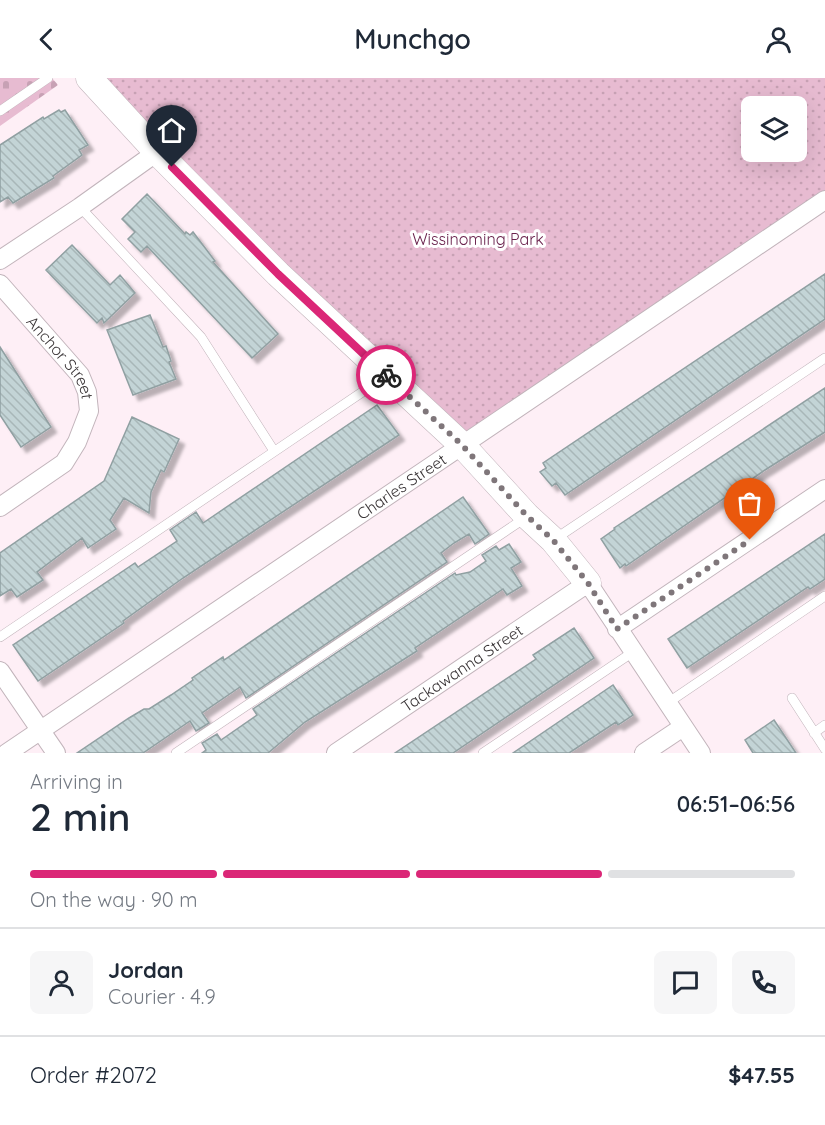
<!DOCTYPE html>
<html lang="en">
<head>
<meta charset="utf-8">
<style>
  body { margin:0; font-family:Quicksand,sans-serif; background:#f6f6f7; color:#1f2937; height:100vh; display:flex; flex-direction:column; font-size:22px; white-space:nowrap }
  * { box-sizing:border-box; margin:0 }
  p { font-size:20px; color:#747a83 }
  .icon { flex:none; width:33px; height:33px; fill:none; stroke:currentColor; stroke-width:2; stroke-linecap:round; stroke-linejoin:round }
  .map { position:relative; height:675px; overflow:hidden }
  .drawer { display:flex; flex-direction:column; background:#fff; flex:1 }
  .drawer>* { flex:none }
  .buttons { position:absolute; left:741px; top:18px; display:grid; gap:12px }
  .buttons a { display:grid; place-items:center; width:66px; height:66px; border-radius:9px; background:#fff; box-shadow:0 6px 24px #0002; font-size:30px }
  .pin { position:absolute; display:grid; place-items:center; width:51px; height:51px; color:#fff; margin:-62px -26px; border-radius:50% 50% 50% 0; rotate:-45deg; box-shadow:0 0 6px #0007 }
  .pin .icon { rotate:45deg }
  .courier { position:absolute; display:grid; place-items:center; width:60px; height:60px; margin:-30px; border:4px solid #db2777; border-radius:50%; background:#fff; color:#222; box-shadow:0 2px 8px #0007 }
  .summary em { font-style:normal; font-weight:600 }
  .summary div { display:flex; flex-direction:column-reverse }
  .summary { display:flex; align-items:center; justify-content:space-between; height:102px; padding:0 30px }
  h1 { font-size:39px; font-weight:600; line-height:45px }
  .bar { display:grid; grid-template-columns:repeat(4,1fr); gap:9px 6px; align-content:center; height:72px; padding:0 30px }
  .bar i { height:8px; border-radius:4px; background:#e0e1e3 }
  .bar .current { background:#db2777 }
  .bar p { grid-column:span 4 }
  .line { display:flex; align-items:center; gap:15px; padding:0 30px; border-top:2px solid #e0e1e3 }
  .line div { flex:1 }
  .round { display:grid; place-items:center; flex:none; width:63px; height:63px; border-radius:9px; background:#f6f6f7 }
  header { display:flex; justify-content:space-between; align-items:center; height:78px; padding:0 30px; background:#fff; font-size:27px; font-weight:600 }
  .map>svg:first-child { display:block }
</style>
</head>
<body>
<header><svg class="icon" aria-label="back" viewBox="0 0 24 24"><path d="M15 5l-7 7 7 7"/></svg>Munchgo<svg class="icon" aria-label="person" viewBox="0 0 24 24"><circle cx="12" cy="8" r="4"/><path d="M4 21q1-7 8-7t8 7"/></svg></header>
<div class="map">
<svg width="825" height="675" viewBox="0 0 825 675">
  <defs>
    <pattern id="grass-dots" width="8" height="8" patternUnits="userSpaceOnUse" patternTransform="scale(1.5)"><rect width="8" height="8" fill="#e7bbd1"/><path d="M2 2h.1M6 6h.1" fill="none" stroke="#c7a1b4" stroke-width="1.8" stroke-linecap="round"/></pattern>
    <pattern id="cemetery-stones" width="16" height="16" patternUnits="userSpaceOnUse" patternTransform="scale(1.5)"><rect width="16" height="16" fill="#e7bbd1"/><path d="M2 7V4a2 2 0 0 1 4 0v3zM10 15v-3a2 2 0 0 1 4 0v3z" fill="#c7a1b4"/></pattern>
    <pattern id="building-back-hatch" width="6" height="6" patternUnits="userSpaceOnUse" patternTransform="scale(1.5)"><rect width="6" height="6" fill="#c3d4d6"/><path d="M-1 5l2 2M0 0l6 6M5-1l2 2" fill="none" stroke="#a8b7b8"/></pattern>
    <filter id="shadow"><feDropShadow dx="5.5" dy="5.5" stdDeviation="1.5" flood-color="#0004"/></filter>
  </defs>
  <rect width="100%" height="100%" fill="#feeff6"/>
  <path fill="url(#grass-dots)" fill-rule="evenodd" d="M 89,0 L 825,0 L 825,122 L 462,367 ZM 752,28 L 796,28 L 796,74 L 752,74 Z"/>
  <path fill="url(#cemetery-stones)" d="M 0,0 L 52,0 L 58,7 L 0,48 Z"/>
  <path fill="url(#building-back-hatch)" stroke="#90a0a2" stroke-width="1.5" filter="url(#shadow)" d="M 59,32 L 61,34 L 65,32 L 88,67 L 79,72 L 82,77 L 53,98 L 54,100 L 13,125 L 8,119 L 0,124 L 0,67 L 43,39 L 44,41 Z
    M 147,116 L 185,156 L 186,154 L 190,157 L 193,154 L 215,183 L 213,184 L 278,256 L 252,280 L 147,168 L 141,174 L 128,161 L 135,154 L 122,141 Z
    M 72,167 L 110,207 L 120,197 L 135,215 L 104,245 L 102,240 L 97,245 L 46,192 Z
    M 825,196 L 825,241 L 565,417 L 556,405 L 552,408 L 540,394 L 546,390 L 543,385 Z
    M 150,237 L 163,269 L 166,268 L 171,283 L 169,284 L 176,301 L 133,317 L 107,252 Z
    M 0,269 L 51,349 L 21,369 L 0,337 Z
    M 825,310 L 825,354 L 765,392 L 626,488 L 625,486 L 620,490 L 601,461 L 615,451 L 614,450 Z
    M 377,327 L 399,357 L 183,500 L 123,543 L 124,545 L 38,603 L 13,567 L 135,485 L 138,489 L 177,463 L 170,452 L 196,434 L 203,445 Z
    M 132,339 L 179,361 L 164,394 L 161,392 L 151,414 L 149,435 L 124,420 L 110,442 L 116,451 L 88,470 L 82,460 L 37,494 L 43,502 L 17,519 L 11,511 L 0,518 L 0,475 L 104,403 Z
    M 463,419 L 489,456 L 475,466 L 469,456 L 454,465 L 441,475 L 447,484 L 246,620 L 240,609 L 202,635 L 209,645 L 196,653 L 190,643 L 143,675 L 77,675 L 129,640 L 144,631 L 149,631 L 171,617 L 193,602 L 192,600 L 223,579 L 224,582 Z
    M 825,456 L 825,501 L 810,511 L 808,509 L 687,590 L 668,561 Z
    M 509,466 L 521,484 L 511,490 L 522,508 L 507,517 L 503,511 L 415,570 L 417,573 L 305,644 L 268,675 L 202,675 L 206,672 L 202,665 L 217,656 L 221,662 L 257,637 L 253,631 L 455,495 L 456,497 L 470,494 L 486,483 L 482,477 L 496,468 L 499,472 Z
    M 574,550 L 594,580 L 453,675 L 395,675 L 536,581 L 533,577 Z
    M 613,607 L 633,637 L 618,647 L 616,644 L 569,675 L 513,675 Z
    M 774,642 L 796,675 L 753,675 L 745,662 Z"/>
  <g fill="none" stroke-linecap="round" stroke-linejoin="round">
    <defs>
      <path id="lane" d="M 0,33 L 48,0
        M 80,129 L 201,259 L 274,373
        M 555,461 L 825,280
        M 0,559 L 386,298
        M 792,620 L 825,671
        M 669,624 L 825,518
        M 814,655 L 825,647
        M 176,675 L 525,440
        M 483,675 L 633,574"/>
      <g id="street">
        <path d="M 0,182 L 80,129 L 157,74"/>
        <path id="s1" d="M 0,206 L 80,297 L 87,314 L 89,333 L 77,364 L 64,385 L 0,429"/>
        <path d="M 617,551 L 825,411"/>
        <path d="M 0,593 L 56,675"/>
        <path id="s2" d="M 7,675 L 825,122"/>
        <path id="s3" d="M 336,675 L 588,505 L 701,675"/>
        <path d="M 644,675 L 683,649"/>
      </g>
      <path id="secondary" d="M 89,0 L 157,74 L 278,196 L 462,367 L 527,438 L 553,462 L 588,505"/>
    </defs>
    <use href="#lane" stroke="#c2b4bb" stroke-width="10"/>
    <use href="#street" stroke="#c2b4bb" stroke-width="20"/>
    <use href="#secondary" stroke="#c2b4bb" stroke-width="27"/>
    <use href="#lane" stroke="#fff" stroke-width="9"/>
    <use href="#street" stroke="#fff" stroke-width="18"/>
    <use href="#secondary" stroke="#fff" stroke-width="26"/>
  </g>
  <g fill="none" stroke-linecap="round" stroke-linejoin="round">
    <path stroke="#7f767a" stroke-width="6" stroke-dasharray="0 10.8" d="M 386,297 L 462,367 L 527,438 L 553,462 L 588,505 L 617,551 L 750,462"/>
    <path stroke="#db2777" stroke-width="8" d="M 172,89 L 278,196 L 386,297"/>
  </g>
  <g text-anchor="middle" stroke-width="6" stroke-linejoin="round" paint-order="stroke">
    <g font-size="16" fill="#6a224d" stroke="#fff">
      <text x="478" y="167">Wissinoming Park</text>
    </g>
    <g font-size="16" fill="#3a3537" stroke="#fff">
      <text dy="6" stroke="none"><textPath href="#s1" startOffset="96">Anchor Street</textPath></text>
      <text dy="6" stroke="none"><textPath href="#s2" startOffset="476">Charles Street</textPath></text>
      <text dy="6" stroke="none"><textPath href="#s3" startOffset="152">Tackawanna Street</textPath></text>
    </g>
  </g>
</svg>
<div class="buttons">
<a><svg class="icon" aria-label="layers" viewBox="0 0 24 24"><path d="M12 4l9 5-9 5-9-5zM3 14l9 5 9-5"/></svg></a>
</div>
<div class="pin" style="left:750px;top:462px;background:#ea580c"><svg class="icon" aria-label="bag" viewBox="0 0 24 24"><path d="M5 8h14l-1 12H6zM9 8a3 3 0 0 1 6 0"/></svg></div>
<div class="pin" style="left:172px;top:89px;background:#1f2937"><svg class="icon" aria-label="home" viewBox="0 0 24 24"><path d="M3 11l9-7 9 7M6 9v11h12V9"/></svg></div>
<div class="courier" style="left:386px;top:297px"><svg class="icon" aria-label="bike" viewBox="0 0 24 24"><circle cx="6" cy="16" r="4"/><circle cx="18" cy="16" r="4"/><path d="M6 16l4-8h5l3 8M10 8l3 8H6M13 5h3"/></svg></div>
</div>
<section class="drawer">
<div class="summary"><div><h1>2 min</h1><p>Arriving in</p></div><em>06:51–06:56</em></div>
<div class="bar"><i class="current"></i><i class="current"></i><i class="current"></i><i></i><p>On the way · 90 m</p></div>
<div class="line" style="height:108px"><a class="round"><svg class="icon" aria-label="person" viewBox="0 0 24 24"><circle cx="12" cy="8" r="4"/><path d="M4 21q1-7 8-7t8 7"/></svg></a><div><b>Jordan</b><p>Courier · 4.9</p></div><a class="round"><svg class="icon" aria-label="chat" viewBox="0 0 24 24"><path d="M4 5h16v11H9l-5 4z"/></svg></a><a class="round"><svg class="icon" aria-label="phone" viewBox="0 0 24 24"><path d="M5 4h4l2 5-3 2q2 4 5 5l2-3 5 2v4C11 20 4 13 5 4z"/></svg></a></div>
<div class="line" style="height:78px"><div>Order #2072</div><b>$47.55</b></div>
</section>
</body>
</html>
